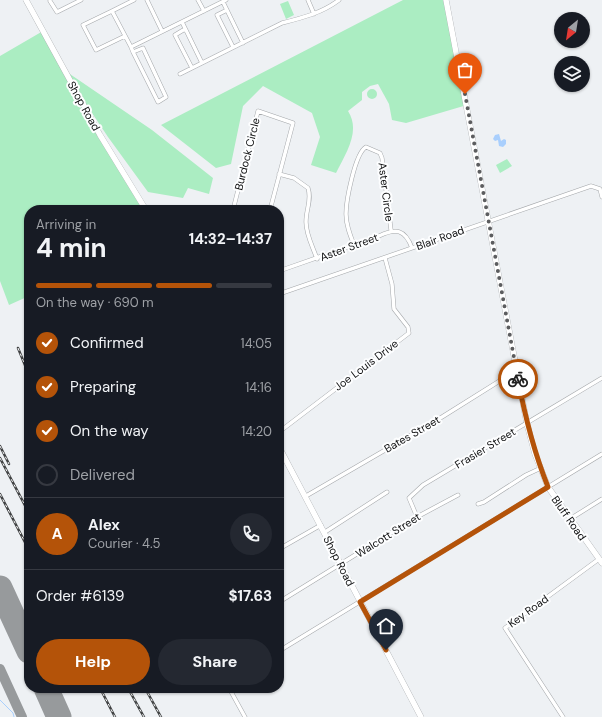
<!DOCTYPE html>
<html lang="en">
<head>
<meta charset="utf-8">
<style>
  body { margin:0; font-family:"DM Sans",sans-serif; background:#242831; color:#f1f3f6; height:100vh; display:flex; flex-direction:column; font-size:15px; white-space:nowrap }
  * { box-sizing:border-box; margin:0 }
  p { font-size:13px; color:#9ea1a6 }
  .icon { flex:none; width:22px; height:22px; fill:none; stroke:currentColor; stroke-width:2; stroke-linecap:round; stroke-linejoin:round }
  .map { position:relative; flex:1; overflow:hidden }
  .details { position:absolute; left:24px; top:205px; width:260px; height:488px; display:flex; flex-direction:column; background:#171b24; border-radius:16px; box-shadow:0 1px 3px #0004 }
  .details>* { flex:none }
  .needle { width:26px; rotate:210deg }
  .tools { position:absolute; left:554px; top:12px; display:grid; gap:8px }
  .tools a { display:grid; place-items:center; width:36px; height:36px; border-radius:50%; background:#171b24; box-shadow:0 1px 3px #0004; font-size:20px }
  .pin { position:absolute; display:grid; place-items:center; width:34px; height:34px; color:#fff; margin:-41px -17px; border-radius:50% 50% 50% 0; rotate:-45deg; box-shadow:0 0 4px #0007 }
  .pin .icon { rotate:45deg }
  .courier { position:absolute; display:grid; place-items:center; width:40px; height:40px; margin:-20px; border:3px solid #b45309; border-radius:50%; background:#fff; color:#222; box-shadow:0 1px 5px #0007 }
  .overview em { font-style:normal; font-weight:700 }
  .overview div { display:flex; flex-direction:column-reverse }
  .overview { display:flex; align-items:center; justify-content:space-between; height:68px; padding:0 12px }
  h1 { font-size:26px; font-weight:700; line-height:30px }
  .bar { display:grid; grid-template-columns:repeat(4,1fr); gap:6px 4px; align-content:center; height:48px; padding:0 12px }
  .bar i { height:5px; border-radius:3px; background:#363941 }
  .bar .selected { background:#b45309 }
  .bar p { grid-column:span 4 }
  .line { display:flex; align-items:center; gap:10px; padding:0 12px; border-top:1px solid #363941 }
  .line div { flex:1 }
  .round { display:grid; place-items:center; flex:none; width:42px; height:42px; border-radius:21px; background:#242831 }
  ol { padding:0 12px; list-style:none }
  li { display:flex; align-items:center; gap:12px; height:44px }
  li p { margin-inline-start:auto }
  li .icon { padding:4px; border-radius:50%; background:#b45309; color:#fff; stroke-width:4 }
  li:last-child { color:#9ea1a6 }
  li i { width:22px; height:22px; border:2px solid #363941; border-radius:50% }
  .primary-button { display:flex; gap:8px; margin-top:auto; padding:8px 12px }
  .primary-button a { flex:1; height:46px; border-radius:24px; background:#b45309; color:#fff; font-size:16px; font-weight:700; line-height:46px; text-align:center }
  .primary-button a+a { background:#242831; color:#f1f3f6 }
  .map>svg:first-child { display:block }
</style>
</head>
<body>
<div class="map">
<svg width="602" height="717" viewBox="0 0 602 717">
  <rect width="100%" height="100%" fill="#eef1f4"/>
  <path fill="#abedc2" d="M 403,0 L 446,0 L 467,105 L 406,123 L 392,120 L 389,104 L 378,84 L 370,86 L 362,92 L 362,100 L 348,111 C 361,131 346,153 336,173 L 311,165 L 320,137 L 312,113 L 263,86 L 243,106 L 231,164 L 216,168 L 161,125 Z
    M 288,1 L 294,15 L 286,19 L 280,4 Z
    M 43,31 L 64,70 L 152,130 L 213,178 L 209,194 L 188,188 L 183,198 L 148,192 L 108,137 L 68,77 L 142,203 L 133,210 L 29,210 L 29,296 L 9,305 L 0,281 L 0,56 Z
    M367 94a5 5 0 1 1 10 0a5 5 0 1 1-10 0Z
    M 507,159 L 512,166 L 500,173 L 496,165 Z"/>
  <path fill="#a9cffd" d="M 499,134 L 501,141 L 504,139 L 506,140 L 506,144 L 503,147 L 499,146 L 498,140 L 495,141 L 493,139 L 495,135 Z"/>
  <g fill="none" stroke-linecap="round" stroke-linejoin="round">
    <path stroke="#a9cffd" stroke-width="1" d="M 0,700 L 13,713 L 14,717"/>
    <path stroke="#979a9c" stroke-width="10" d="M 0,597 L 4,596
      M 0,669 L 22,717"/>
    <path stroke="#979a9c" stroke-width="25" d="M 0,588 L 29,651
      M 46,688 L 59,717"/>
    <defs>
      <path id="street" d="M 134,0 L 112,11 L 131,47 L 226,0
        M 147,0 L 162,31
        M 198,0 L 204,11
        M 308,0 L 314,14
        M 50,1 L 57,12 L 81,0
        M 223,2 L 243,43
        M 227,10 L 217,15 L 233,47
        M 112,11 L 83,25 L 96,50 L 125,36
        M 182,22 L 202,63
        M 185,29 L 175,35 L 192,68
        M 131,47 L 133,52 L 158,102 L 166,97 L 143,48 L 133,52
        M 180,74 L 282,23 C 302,18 322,13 339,0
        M 279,174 L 294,178 L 308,188 C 312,200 306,209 306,222 C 306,235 313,247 317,259
        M 233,210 L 258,111 L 293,123 L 270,210
        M 354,245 C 350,235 346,225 346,214 C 346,201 355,153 366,147 L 380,153 L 382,158 L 391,230
        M 279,271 L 379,236 C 396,228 405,229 412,248
        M 279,294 L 591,186 L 600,189 L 602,197
        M 279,432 L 409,333 L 408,327 L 394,309 L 392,284 L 385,258
        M 279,464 L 285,459
        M 306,496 L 442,417 L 517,370
        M 478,504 L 484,502 L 526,475 L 541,468
        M 417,517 L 409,498 L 423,485 L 602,378
        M 570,519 L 602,499
        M 325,532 L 387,492
        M 279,549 L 321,525
        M 279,602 L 415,518 L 458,495
        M 279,651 L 602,454
        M 229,688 L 245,717
        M 563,717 L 505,628 L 599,559"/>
      <path id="secondary" d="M 26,0 L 100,135 L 146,210
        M 446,0 L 527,424 L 535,454 L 548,487 L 602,563
        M 279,447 L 421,717"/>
    </defs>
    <use href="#street" stroke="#a4a7aa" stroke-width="4.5"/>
    <use href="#secondary" stroke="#a4a7aa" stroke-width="6"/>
    <use href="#street" stroke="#fff" stroke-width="3.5"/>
    <use href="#secondary" stroke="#fff" stroke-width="5.5"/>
    <defs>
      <path id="rail" d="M 18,348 L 29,375
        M 0,446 L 9,464
        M 0,458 L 29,513
        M 0,494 L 29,550
        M 100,688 L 115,717
        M 128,688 L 144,717
        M 145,688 L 161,717"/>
    </defs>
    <use href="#rail" stroke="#404243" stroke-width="2.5"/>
    <use href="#rail" stroke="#fdfeff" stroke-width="1" stroke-dasharray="3" stroke-linecap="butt"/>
  </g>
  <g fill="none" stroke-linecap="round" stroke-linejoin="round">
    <path stroke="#5c5d5f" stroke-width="4" stroke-dasharray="0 7.2" d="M 465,94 L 518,379"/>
    <path stroke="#b45309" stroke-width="5" d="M 386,650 L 360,602 L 548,487 C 534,452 525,417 518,379"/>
  </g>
  <g text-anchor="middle" stroke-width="4" stroke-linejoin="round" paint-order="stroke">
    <g font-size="11" fill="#0d0e0f" stroke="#fdfeff">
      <text transform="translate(84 106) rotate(61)" y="4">Shop Road</text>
      <text transform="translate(247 154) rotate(-76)" y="4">Burdock Circle</text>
      <text transform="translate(386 192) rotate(83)" y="4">Aster Circle</text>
      <text transform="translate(440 238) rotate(-20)" y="4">Blair Road</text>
      <text transform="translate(349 247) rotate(-20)" y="4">Aster Street</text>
      <text transform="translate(366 365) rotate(-37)" y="4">Joe Louis Drive</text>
      <text transform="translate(412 434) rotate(-30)" y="4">Bates Street</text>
      <text transform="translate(485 448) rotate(-31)" y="4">Frasier Street</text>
      <text transform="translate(569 518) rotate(55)" y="4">Bluff Road</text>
      <text transform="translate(388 535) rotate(-32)" y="4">Walcott Street</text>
      <text transform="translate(339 561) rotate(63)" y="4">Shop Road</text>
      <text transform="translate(528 611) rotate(-36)" y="4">Key Road</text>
    </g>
  </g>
</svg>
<div class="tools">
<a><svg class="needle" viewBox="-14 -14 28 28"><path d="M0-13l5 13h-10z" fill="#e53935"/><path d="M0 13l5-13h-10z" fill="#9ea1a6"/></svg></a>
<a><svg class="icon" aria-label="layers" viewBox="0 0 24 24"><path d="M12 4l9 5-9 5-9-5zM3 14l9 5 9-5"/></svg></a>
</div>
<div class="pin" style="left:465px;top:94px;background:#ea580c"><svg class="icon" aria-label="bag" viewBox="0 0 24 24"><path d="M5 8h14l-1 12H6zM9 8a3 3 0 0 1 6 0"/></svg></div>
<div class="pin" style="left:386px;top:650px;background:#1f2937"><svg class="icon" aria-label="home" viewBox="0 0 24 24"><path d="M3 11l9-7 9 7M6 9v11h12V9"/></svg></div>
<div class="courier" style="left:518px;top:379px"><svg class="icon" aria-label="bike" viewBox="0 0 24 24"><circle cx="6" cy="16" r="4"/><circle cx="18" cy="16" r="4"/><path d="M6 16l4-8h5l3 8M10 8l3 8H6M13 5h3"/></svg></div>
<section class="details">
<div class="overview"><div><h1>4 min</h1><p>Arriving in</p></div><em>14:32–14:37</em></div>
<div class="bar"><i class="selected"></i><i class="selected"></i><i class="selected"></i><i></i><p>On the way · 690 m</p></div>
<ol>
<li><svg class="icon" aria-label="check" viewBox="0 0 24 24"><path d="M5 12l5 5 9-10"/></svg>Confirmed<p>14:05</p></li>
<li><svg class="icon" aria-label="check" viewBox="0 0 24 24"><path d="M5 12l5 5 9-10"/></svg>Preparing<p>14:16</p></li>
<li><svg class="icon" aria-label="check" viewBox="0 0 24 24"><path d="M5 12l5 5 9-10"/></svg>On the way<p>14:20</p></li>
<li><i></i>Delivered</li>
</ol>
<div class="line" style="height:72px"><b class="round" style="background:#b45309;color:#fff">A</b><div><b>Alex</b><p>Courier · 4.5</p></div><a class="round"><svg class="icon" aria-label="phone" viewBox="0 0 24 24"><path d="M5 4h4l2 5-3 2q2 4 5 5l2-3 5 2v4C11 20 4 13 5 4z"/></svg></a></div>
<div class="line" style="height:52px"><div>Order #6139</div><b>$17.63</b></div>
<div class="primary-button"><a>Help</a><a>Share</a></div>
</section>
</div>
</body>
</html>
